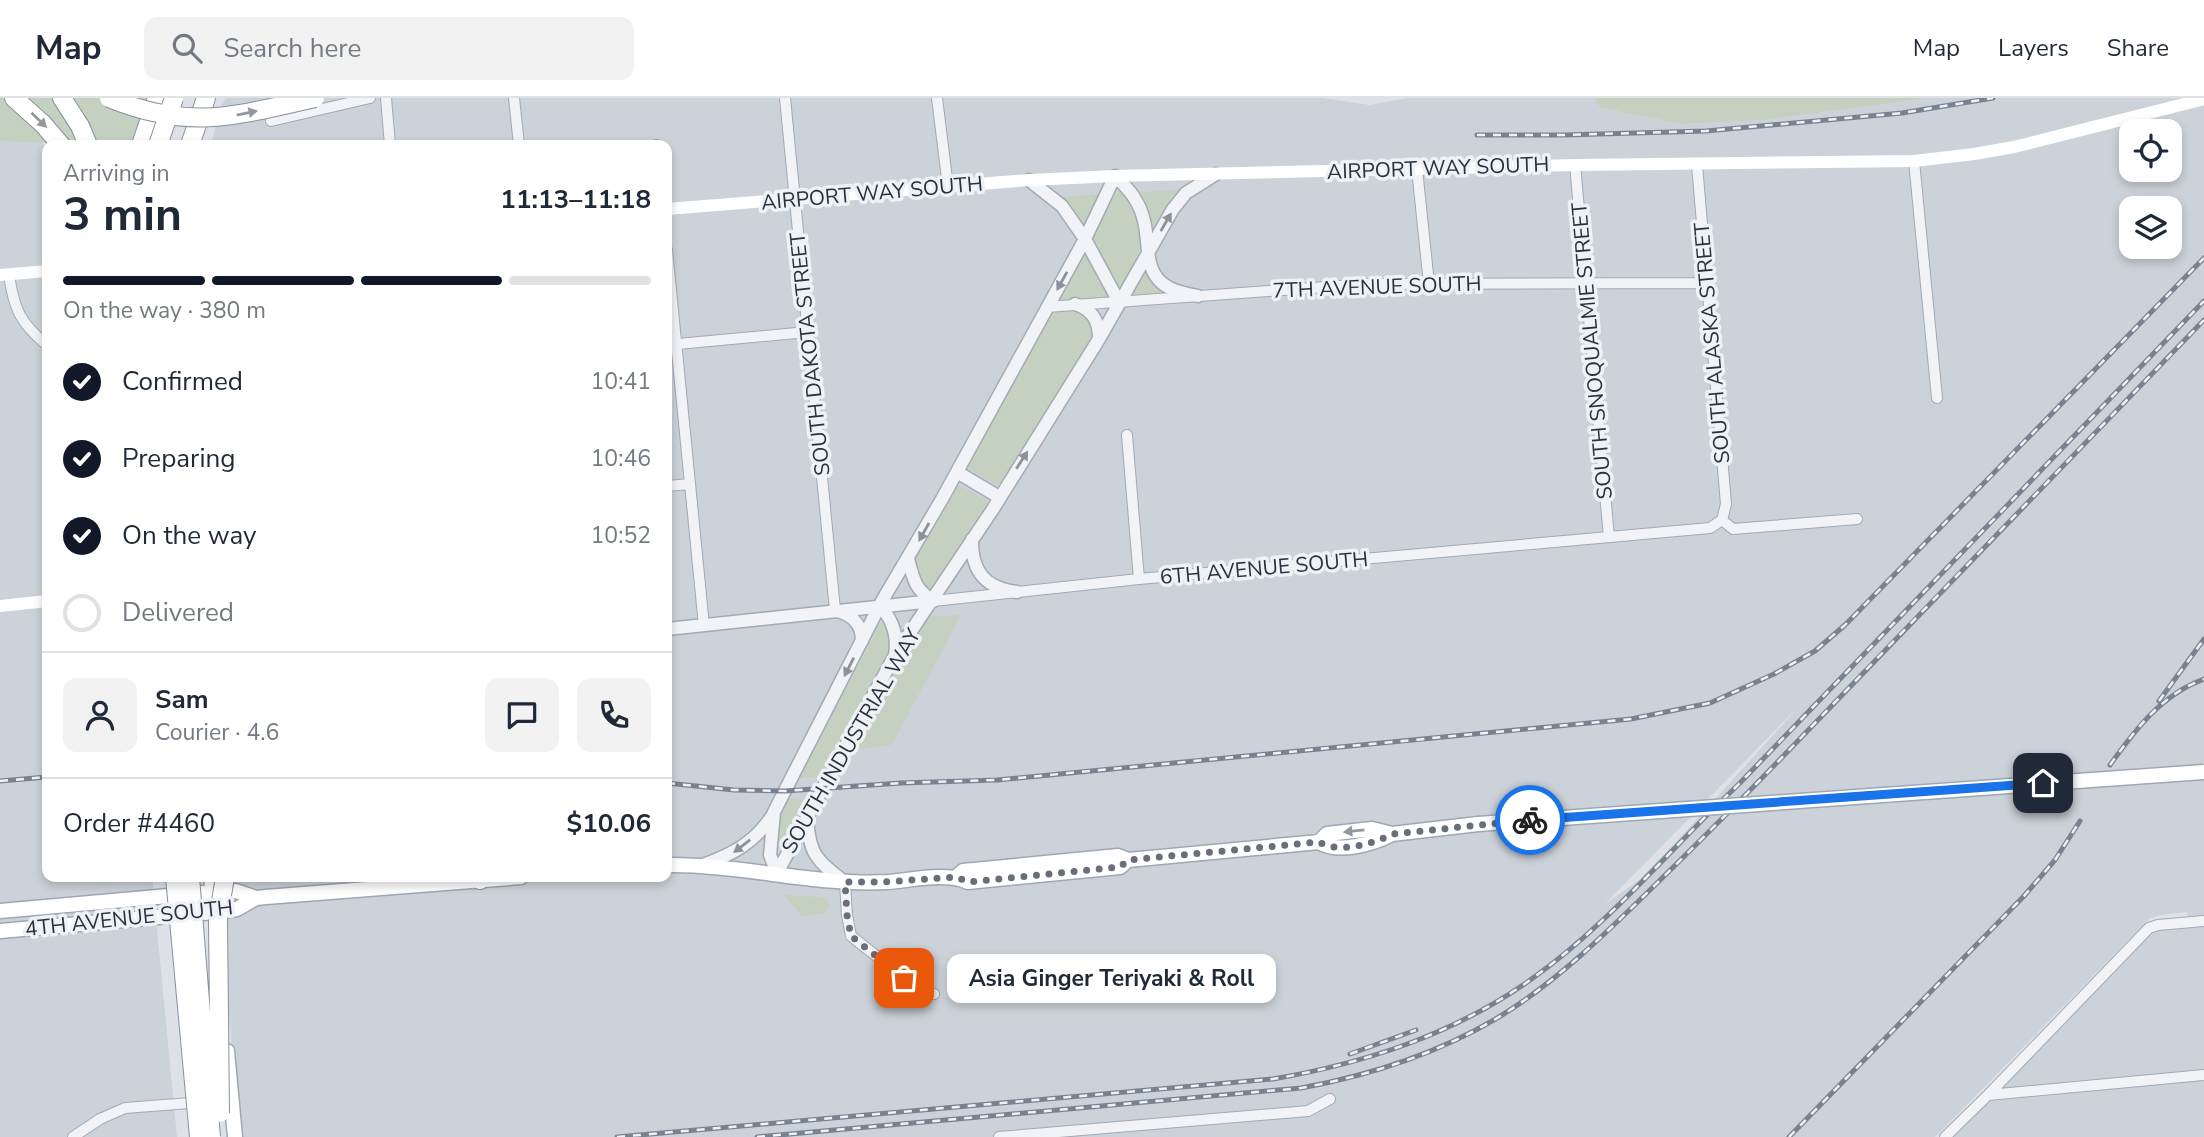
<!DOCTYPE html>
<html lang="en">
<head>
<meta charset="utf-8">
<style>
  body { margin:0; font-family:"Nunito Sans",sans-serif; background:#f2f2f3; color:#1f2937; height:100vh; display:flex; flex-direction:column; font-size:26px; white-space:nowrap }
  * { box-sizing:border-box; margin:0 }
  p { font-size:23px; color:#747a83 }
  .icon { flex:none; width:38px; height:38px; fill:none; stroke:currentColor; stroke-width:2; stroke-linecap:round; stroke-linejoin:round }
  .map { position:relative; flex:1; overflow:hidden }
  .drawer { position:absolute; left:42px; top:42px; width:630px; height:742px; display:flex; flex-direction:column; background:#fff; border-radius:14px; box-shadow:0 4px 10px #0003 }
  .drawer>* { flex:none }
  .controls { position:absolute; left:2119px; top:21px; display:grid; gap:14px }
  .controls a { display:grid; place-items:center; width:63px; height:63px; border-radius:14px; background:#fff; box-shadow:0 4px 10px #0003; font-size:35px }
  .pin { position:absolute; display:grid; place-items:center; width:60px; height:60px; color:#fff; margin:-30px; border-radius:14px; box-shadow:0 4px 10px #0006 }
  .courier { position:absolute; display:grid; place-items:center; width:70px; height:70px; margin:-35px; border:5px solid #1a73e8; border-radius:50%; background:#fff; color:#222; box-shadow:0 2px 9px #0007 }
  .bubble { position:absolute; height:49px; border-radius:14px; background:#fff; box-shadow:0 4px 10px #0003; font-size:23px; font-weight:700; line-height:49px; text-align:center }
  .headline em { font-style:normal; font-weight:700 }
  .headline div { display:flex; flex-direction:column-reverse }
  .headline { display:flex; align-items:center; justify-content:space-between; height:119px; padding:0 21px }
  h1 { font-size:46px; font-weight:700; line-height:52px }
  .bar { display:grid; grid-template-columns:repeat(4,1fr); gap:10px 7px; align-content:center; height:84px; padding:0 21px }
  .bar i { height:9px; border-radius:5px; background:#e0e1e3 }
  .bar .selected { background:#111827 }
  .bar p { grid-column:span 4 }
  .line { display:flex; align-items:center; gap:18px; padding:0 21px; border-top:2px solid #e0e1e3 }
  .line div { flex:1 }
  .round { display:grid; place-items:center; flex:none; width:74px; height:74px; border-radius:14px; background:#f2f2f3 }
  ol { padding:0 21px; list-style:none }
  li { display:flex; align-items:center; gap:21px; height:77px }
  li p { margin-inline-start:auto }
  li .icon { padding:7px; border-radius:50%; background:#111827; color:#fff; stroke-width:4 }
  li:last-child { color:#747a83 }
  li i { width:38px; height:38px; border:4px solid #e0e1e3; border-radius:50% }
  header { display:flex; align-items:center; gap:42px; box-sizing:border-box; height:98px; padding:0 35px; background:#fff; border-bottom:2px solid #e0e1e3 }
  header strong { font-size:33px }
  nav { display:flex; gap:38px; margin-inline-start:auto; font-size:24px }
  .search { width:490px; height:63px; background:#f2f2f3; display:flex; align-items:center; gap:18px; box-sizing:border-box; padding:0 24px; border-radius:14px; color:#747a83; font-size:26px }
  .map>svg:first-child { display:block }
</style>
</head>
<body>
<header>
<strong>Map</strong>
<div class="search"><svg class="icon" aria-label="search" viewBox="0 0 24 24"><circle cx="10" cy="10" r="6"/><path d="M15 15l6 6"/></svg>Search here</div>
<nav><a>Map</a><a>Layers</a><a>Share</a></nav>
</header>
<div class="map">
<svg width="2204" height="1039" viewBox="0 0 2204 1039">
  <rect width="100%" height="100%" fill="#dee2e8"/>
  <path fill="#ccd2d9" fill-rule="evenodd" d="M 226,0 L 1323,0 L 1370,7 L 1407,0 L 1593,0 L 1600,10 L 1681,26 L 1764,22 L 1930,0 L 2204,0 L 2204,1039 L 1950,1039 L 2145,840 L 2158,832 L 2189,830 L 2187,814 L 2160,817 L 2149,821 L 1935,1039 L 240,1039 L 217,779 L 667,779 L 667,47 L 211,47 L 220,10 ZM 2132,33 L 2170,33 L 2170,72 L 2132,72 ZM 2132,110 L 2170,110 L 2170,149 L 2132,149 ZM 1803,604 L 1688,731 L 1639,782 L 1605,806 Z
    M 0,8 L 32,29 L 47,53 L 47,779 L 152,779 L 177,1039 L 0,1039 Z"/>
  <path fill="#c5d1c0" d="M 0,0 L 152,0 L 166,47 L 60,47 L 58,45 L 12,44 L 0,42 Z
    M 1593,0 L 1930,0 L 1764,22 L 1681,26 L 1600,10 Z
    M 1180,92 L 1168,106 L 1153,138 L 1149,113 L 1140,94 Z
    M 1114,95 L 1123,95 C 1153,134 1141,156 1118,193 L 1092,144 Z
    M 1104,96 L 1085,135 L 1060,99 Z
    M 1084,152 L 1110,199 L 1057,204 Z
    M 1146,169 L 1167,195 L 1132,198 Z
    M 1068,212 L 1079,214 L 1085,219 L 1091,227 L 1093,235 L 1082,262 L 1002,385 L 995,386 L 969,371 L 968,367 L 1046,225 L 1054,215 Z
    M 959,387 L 986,402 L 987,405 L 932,492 L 923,493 L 913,464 Z
    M 961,517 L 892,647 L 850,652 L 906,550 L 928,519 Z
    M 881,524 C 893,536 891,542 888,558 L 823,679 L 798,680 Z
    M 786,700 L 808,701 L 782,751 L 775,750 L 775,730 Z
    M 784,797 L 822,799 L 828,803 L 829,810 L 825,815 L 802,818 Z"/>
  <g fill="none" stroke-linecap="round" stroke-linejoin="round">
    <defs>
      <path id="minor" d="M 386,0 L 390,47
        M 514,0 L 519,47
        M 785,0 L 835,512
        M 937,0 L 948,89
        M 271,23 L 370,0
        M 656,47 L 657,47
        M 1914,63 L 1937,300
        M 1575,67 L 1609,439
        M 1697,67 L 1726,406 L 1722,422
        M 1417,71 L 1429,186
        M 667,152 L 704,528
        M 9,177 C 14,211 20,225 47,247
        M 1047,209 L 1367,186 L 1707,185
        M 667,247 L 807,234
        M 1127,337 L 1139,481
        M 667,388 L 690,386
        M 933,503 L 1139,481 L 1710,430 L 1722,422 L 1733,431 L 1857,421
        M 845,784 L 847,817 L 851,838 L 917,890 L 934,896
        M 1988,997 L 2204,977
        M 73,1039 L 100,1021 L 125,1010 L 190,1005
        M 999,1039 L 1308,1013 L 1330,1001
        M 1945,1039 L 1988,997 L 2149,830 L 2158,827 L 2204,823"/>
      <path id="tertiary" d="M 1029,82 L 1062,108 L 1085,141 L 1119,204
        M 1075,206 C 1093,212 1099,223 1099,241
        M 957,374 L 999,399
        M 972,441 C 971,473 985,490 1017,494
        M 908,461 C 914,482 914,490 933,503
        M 880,508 C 893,522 898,538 895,557
        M 838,513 C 853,518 862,526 862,543
        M 667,531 L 933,503
        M 807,719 C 809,755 816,763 845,784
        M 703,767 C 733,756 754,745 772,718
        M 777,775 L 770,757 L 774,714 L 882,503 L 942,401 L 1085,141 L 1115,78 C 1129,91 1140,104 1144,123 C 1149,142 1145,166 1158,181 C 1168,193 1184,195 1198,198
        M 777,775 L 895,557 L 993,411 L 1099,241 L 1173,111 L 1186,95 L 1216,76"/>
      <path id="primary" d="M 1319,744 L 1327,736 L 1372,731 L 1392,736 L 1478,726
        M 667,767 C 740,766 816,788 888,784 C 913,782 945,774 968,784 L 1120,769 L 1128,762
        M 211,779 L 215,814
        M 956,779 L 963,773 L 1118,758 L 1128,762 L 1319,744 C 1338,756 1373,746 1392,736
        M 0,813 L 213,794 L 236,793 L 256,800
        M 0,833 L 215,814 L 237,811 L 256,800 L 266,799 L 521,779
        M 227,953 L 235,1039"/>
      <path id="motorway" d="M 14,0 L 43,26 L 61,47
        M 62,0 L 80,28 L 88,47
        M 141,47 L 157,0
        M 190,47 L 206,0
        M 479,779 L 480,782"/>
    </defs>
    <use href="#minor" stroke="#a4a9b2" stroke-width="12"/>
    <use href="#tertiary" stroke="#a4a9b2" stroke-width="15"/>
    <use href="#primary" stroke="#9ea7b3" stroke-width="17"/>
    <use href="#motorway" stroke="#86919e" stroke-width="20"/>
    <use href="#minor" stroke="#f1f3f6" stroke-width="10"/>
    <use href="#tertiary" stroke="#f1f3f6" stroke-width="12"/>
    <path stroke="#fff" stroke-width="12" d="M 667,111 L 1029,82 L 1115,78 L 1575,67 L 1914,63 L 1974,56 L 2014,49 L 2204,1
      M 0,177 L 47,173
      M 0,508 L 47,503"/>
    <use href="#primary" stroke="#fff" stroke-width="14"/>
    <use href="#motorway" stroke="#fff" stroke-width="18"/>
    <defs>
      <path id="rail" d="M 1477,37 L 1564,37 L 1706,33 L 1902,15 L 1993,0
        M 2159,603 L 2204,541
        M 2110,667 C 2135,632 2162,596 2204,581
        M 0,683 L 47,679
        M 667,685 L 734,692 L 785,693 L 901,685 L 997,682 L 1631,621 L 1710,605 L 1774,576 L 1815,553 L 1845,527 L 2204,160
        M 1350,956 L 1416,932
        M 617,1039 L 1273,981 C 1366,965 1455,936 1533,880 C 1610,825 1670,751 1738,687 L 2204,203
        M 757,1039 L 1301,990 C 1371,977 1437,956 1499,919 C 1556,884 1603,838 1651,791 C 1699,744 1746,697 1792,649 C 1929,506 2067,364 2204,222
        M 1789,1039 L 2024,798 L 2055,762 L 2080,723"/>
    </defs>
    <use href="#rail" stroke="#788391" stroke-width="5"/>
    <use href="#rail" stroke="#eef1f5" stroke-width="2.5" stroke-dasharray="8" stroke-linecap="butt"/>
    <defs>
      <path id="primary-bridge" d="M 1478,726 L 2204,674"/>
      <path id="motorway-bridge" d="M 109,0 C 190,33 234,18 315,0
        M 158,47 L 174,0
        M 175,779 L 199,1039
        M 190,779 L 211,1039
        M 220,1015 L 218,821 L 225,779"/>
    </defs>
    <use href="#primary-bridge" stroke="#9ea7b3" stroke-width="17" stroke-linecap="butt"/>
    <use href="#motorway-bridge" stroke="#86919e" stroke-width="20" stroke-linecap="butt"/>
    <use href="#primary-bridge" stroke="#fff" stroke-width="14"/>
    <use href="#motorway-bridge" stroke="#fff" stroke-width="18"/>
  </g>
  <defs><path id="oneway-solid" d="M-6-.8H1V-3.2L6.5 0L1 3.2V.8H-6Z" transform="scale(1.75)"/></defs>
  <g fill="#94989e">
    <use href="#oneway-solid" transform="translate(247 15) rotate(-12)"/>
    <use href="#oneway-solid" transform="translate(39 22) rotate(44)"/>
    <use href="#oneway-solid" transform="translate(1354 733) rotate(174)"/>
  </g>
  <g fill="#8c929a">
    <use href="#oneway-solid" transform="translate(1166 124) rotate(-60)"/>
    <use href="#oneway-solid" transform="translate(1062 183) rotate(119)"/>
    <use href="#oneway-solid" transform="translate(1022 362) rotate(-57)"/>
    <use href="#oneway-solid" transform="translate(924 434) rotate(119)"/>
    <use href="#oneway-solid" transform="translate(849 569) rotate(117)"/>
    <use href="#oneway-solid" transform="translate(742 748) rotate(142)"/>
  </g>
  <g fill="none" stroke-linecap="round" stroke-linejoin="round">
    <path stroke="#686f7a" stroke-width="7" stroke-dasharray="0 12.6" d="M 904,880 L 851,838 L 847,817 L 845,784 L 883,784 L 956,779 L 968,784 L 1120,769 L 1128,762 L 1319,744 C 1338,756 1373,746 1392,736 L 1530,722"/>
    <path stroke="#1a73e8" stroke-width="9" d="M 1530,722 L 2043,685"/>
  </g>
  <g text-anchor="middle" stroke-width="7" stroke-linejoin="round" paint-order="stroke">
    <g font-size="21" fill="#28313e" stroke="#eef1f5">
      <text transform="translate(1438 70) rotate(-2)" y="7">AIRPORT WAY SOUTH</text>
      <text transform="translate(872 95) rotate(-5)" y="7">AIRPORT WAY SOUTH</text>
      <text transform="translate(1377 189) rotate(-2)" y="7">7TH AVENUE SOUTH</text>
      <text transform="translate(1712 245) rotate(-95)" y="7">SOUTH ALASKA STREET</text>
      <text transform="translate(1592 253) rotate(-95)" y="7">SOUTH SNOQUALMIE STREET</text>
      <text transform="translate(810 256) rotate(-96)" y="7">SOUTH DAKOTA STREET</text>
      <text transform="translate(1264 470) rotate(-5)" y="7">6TH AVENUE SOUTH</text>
      <text transform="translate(851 643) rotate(-60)" y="7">SOUTH INDUSTRIAL WAY</text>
      <text transform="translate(129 820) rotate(-6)" y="7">4TH AVENUE SOUTH</text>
    </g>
  </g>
</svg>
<div class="controls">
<a><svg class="icon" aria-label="locate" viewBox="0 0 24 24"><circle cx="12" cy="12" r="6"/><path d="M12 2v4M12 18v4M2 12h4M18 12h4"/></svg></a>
<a><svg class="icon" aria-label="layers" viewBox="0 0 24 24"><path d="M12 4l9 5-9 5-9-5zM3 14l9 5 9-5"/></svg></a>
</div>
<div class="pin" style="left:904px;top:880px;background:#ea580c"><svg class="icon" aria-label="bag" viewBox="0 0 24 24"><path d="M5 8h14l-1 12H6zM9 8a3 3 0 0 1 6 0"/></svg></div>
<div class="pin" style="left:2043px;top:685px;background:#1f2937"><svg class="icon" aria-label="home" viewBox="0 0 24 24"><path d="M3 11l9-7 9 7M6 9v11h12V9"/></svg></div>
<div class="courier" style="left:1530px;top:722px"><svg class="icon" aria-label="bike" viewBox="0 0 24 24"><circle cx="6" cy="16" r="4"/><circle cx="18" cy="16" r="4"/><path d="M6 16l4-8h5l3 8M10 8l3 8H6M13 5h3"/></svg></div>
<div class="bubble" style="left:947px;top:856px;width:329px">Asia Ginger Teriyaki &amp; Roll</div>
<section class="drawer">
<div class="headline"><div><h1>3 min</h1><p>Arriving in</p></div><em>11:13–11:18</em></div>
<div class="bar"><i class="selected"></i><i class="selected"></i><i class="selected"></i><i></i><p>On the way · 380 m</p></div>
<ol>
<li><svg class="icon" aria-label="check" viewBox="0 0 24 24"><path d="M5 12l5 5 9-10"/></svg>Confirmed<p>10:41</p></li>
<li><svg class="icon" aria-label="check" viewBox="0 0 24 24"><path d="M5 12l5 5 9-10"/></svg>Preparing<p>10:46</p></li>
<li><svg class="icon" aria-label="check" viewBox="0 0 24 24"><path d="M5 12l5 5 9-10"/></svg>On the way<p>10:52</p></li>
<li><i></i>Delivered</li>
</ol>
<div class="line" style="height:126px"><a class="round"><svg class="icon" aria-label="person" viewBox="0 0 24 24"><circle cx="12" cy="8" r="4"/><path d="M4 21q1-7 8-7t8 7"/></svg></a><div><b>Sam</b><p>Courier · 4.6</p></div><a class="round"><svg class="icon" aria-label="chat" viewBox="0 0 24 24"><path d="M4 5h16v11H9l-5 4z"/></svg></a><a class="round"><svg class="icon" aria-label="phone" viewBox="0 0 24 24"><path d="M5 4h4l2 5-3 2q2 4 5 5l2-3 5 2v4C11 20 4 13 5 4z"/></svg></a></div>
<div class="line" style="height:91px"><div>Order #4460</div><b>$10.06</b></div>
</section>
</div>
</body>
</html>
